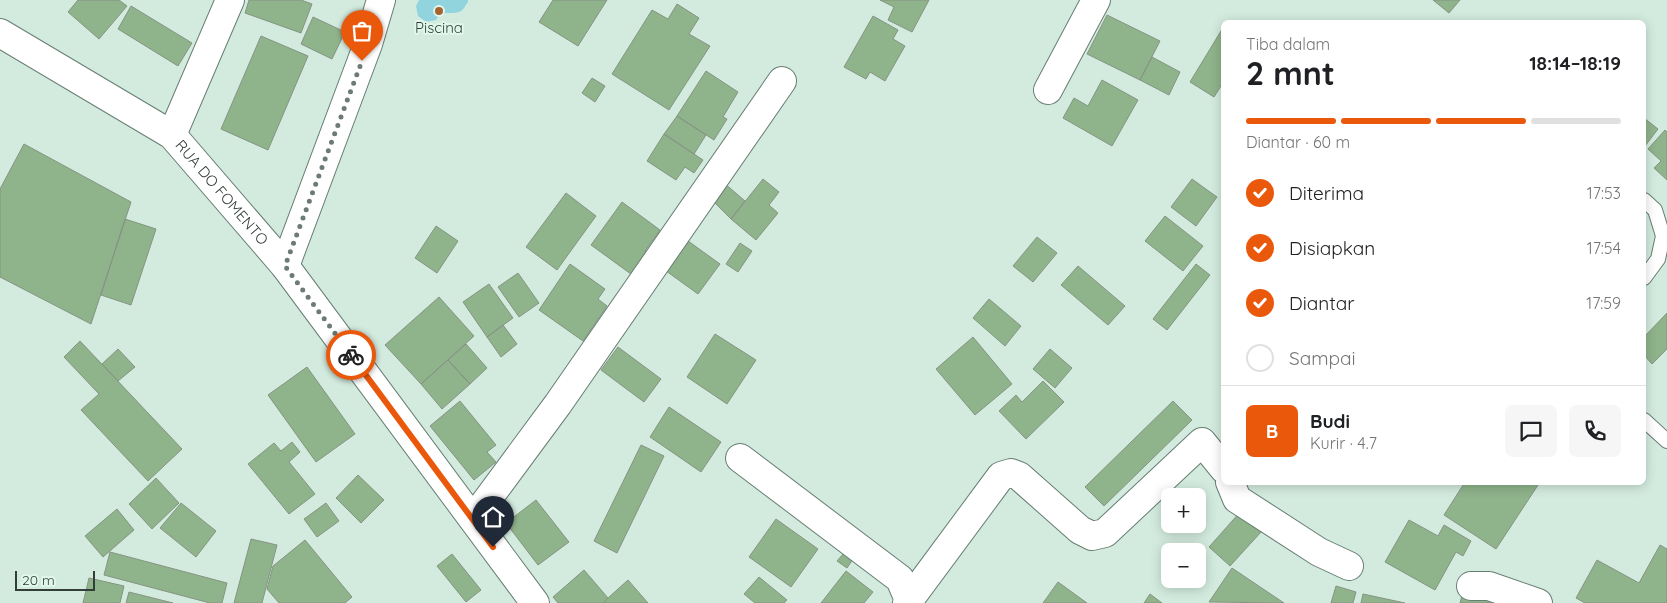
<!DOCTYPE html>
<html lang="id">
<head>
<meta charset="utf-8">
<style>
  body { margin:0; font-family:Quicksand,sans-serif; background:#f6f6f6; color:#202124; height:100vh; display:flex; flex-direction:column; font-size:19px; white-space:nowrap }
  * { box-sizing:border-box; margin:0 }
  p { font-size:16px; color:#757577 }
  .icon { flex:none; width:28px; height:28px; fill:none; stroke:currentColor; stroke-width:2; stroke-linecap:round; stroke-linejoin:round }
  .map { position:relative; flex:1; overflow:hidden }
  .details { position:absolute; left:1221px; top:20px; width:425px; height:465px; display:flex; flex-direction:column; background:#fff; border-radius:8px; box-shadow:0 2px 12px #0003 }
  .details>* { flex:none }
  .tools { position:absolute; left:1161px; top:488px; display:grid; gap:10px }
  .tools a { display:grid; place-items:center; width:45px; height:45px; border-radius:8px; background:#fff; box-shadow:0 2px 12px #0003; font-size:25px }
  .scale { position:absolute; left:15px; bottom:12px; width:80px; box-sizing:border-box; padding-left:5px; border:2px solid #343e39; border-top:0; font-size:14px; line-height:18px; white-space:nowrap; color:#343e39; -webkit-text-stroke:4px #e0f8ec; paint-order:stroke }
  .pin { position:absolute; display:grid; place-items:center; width:42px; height:42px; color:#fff; margin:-51px -21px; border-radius:50% 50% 50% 0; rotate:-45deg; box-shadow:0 0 5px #0007 }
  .pin .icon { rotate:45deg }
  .courier { position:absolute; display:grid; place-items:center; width:50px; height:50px; margin:-25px; border:4px solid #ea580c; border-radius:50%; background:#fff; color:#222; box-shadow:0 1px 6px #0007 }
  .summary em { font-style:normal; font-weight:700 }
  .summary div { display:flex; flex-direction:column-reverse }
  .summary { display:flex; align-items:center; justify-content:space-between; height:85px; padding:0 25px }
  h1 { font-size:32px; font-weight:700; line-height:38px }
  .bar { display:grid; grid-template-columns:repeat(4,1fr); gap:8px 5px; align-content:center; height:60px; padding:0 25px }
  .bar i { height:6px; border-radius:4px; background:#e0e0e0 }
  .bar .selected { background:#ea580c }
  .bar p { grid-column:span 4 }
  .line { display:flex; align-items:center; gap:12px; padding:0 25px; border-top:1px solid #e0e0e0 }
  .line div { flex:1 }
  .round { display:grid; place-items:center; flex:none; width:52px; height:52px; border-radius:8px; background:#f6f6f6 }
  ol { padding:0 25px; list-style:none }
  li { display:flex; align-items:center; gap:15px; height:55px }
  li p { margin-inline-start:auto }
  li .icon { padding:5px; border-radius:50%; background:#ea580c; color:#fff; stroke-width:4 }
  li:last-child { color:#757577 }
  li i { width:28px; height:28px; border:2px solid #e0e0e0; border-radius:50% }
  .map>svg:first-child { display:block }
</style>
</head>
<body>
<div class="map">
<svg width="1667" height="603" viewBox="0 0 1667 603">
  <rect width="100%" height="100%" fill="#d3ebdf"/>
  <path fill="#91d4de" d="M 419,0 L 468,0 L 468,2 C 465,6 463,11 459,12 C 449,15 442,9 436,20 L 426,22 L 418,16 L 416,6 Z"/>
  <path fill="#8fb38b" stroke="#859483" d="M 78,0 L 119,0 L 127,6 L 99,39 L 68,12 Z
    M 249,0 L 301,0 L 312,4 L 301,33 L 245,13 Z
    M 553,0 L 607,0 L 578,46 L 539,22 Z
    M 880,0 L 929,0 L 912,32 L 888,20 L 894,7 Z
    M 1433,0 L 1460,0 L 1449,13 Z
    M 677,4 L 699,18 L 689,34 L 710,46 L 669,110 L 612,74 L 652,10 L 668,19 Z
    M 131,6 L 192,43 L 178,66 L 118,29 Z
    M 1107,15 L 1160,41 L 1140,80 L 1087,54 Z
    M 873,16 L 898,30 L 893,39 L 905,46 L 885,81 L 870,72 L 866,79 L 844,67 Z
    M 313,17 L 345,32 L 332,59 L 301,44 Z
    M 1224,26 L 1224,81 L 1214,97 L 1190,82 Z
    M 261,36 L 308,56 L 268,150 L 221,129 Z
    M 1152,57 L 1180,72 L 1169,95 L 1140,80 Z
    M 706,71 L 738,92 L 723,117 L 727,119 L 714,140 L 677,116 Z
    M 592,78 L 605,86 L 595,102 L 582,93 Z
    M 1102,80 L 1138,100 L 1112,146 L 1063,118 L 1074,98 L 1088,106 Z
    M 677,116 L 706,135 L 694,154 L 664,134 Z
    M 1644,118 L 1658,129 L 1645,146 L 1644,145 Z
    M 1665,130 L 1667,132 L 1667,180 L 1654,168 L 1661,161 L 1648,149 Z
    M 664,134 L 703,160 L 694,173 L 685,167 L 676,180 L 647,161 Z
    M 24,144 L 131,202 L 91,324 L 0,277 L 0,189 Z
    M 763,179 L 779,192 L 769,205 L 778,213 L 756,240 L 731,219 Z
    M 1192,179 L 1217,197 L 1196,226 L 1171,207 Z
    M 723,182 L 745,201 L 731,219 L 710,198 Z
    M 566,193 L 596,216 L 557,270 L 526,247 Z
    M 622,202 L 660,230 L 645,251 L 651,255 L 635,277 L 591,245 Z
    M 1165,216 L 1203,246 L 1183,271 L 1145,241 Z
    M 125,219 L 156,229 L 131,305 L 101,295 Z
    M 436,226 L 458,241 L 437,273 L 415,258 Z
    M 1037,237 L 1057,253 L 1033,282 L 1013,266 Z
    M 684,238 L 720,264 L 698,294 L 662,268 Z
    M 740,243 L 752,251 L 738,272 L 726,264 Z
    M 570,264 L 605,289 L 598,299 L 607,306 L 583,341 L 539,310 Z
    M 1196,264 L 1210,275 L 1167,330 L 1153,319 Z
    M 1078,266 L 1125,306 L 1108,325 L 1061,285 Z
    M 518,273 L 539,303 L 519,317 L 498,287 Z
    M 489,284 L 513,318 L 487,337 L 463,302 Z
    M 439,297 L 474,336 L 421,384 L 385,345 Z
    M 989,299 L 1021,326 L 1005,346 L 973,318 Z
    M 1667,313 L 1667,349 L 1652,364 L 1644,355 L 1644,337 Z
    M 503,325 L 517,344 L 501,357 L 487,337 Z
    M 715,334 L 756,360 L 727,404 L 687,377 Z
    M 973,337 L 1012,384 L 975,415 L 936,369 Z
    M 80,341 L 182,449 L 148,481 L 81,410 L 99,394 L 64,357 Z
    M 466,344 L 487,368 L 470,384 L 448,360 Z
    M 618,347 L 661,379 L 644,402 L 601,370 Z
    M 118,349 L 135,367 L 118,381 L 102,364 Z
    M 1050,349 L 1072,368 L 1055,388 L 1033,369 Z
    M 448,360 L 470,384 L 442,409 L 421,384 Z
    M 307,367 L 355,434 L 316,462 L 268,395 Z
    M 1043,381 L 1064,402 L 1026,439 L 999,411 L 1016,395 L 1022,402 Z
    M 460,401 L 496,445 L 487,452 L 496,462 L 474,480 L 430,426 Z
    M 1173,401 L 1192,420 L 1104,506 L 1085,487 Z
    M 669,407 L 721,442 L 701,472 L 650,437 Z
    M 292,442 L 300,452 L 289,462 L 315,494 L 289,514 L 248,464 L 274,443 L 281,451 Z
    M 641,445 L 664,456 L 617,553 L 594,541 Z
    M 358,475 L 384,500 L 361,523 L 336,498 Z
    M 156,478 L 179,503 L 152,529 L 129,504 Z
    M 1465,482 L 1540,482 L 1496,549 L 1444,515 Z
    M 536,500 L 569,542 L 538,565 L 506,523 Z
    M 181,503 L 216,531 L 196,557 L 160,528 Z
    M 326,503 L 339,521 L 317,537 L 304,519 Z
    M 117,509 L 134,530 L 103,557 L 85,536 Z
    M 1241,511 L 1262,531 L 1230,566 L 1209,547 Z
    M 776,519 L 818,549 L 791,587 L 749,557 Z
    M 1409,520 L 1438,536 L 1444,525 L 1471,541 L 1463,556 L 1456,552 L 1435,590 L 1385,562 Z
    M 251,539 L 277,545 L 262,603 L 234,603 Z
    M 305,540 L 352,597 L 345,603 L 279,603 L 267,589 L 273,566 Z
    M 1660,545 L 1667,549 L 1667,603 L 1585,603 L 1576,598 L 1597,560 L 1639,583 Z
    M 110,552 L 227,583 L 222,603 L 210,603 L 104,575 Z
    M 844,553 L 853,559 L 847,568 L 837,561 Z
    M 452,554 L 481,590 L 466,602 L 437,566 Z
    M 1232,568 L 1284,603 L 1209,602 Z
    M 584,570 L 608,598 L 603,603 L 558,603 L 553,597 Z
    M 846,571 L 873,592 L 864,603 L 821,603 Z
    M 759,577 L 787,600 L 784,603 L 755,603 L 744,594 Z
    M 89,578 L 124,586 L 120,603 L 83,603 Z
    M 628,580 L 648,603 L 603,603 L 608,598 Z
    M 1058,582 L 1087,603 L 1043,603 Z
    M 1336,586 L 1356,592 L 1353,603 L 1331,603 Z
    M 129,592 L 173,603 L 126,603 Z
    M 1150,594 L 1162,603 L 1144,603 Z
    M 1363,594 L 1405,603 L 1361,603 Z
    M 1462,595 L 1499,603 L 1460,603 Z"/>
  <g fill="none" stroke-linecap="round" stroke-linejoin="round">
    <defs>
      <path id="service" d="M 1644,200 L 1655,210 L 1663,236 L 1658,259 L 1644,278
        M 1644,420 L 1667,441"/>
      <path id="minor" d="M 1048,90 L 1096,0
        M 172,135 L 230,0
        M 285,266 L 368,44 L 381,0
        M 740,458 L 900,579 L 909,600
        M 1230,482 L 1237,499 L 1319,552 L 1349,566
        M 473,519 L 558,404 L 782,81
        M 1471,586 L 1489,586 L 1538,603
        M 907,603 L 1001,476 L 1011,473 L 1019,476 L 1080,530 L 1092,536 L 1105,533 L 1202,442 L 1224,469"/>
      <g id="tertiary">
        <path id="s1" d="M 0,33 L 172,135 L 285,266 L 535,603"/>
      </g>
    </defs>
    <use href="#service" stroke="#677d73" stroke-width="16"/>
    <use href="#minor" stroke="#677d73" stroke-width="30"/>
    <use href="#tertiary" stroke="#677d73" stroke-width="30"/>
    <use href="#service" stroke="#fff" stroke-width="14"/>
    <use href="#minor" stroke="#fff" stroke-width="28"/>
    <use href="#tertiary" stroke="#fff" stroke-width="28"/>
  </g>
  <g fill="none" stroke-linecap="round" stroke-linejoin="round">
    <path stroke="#6c7b73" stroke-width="5" stroke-dasharray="0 9" d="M 351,355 L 285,266 L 362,61"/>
    <path stroke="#ea580c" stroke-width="6" d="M 351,355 L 493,547"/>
  </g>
  <circle fill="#a66331" stroke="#e0f8ec" stroke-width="2" cx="439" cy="11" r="5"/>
  <g text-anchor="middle" stroke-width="4" stroke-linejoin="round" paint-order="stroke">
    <g font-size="15" fill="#343e39" stroke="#e0f8ec">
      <text x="439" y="33">Piscina</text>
    </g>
    <g font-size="15" fill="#343e39" stroke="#e0f8ec">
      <text dy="5" stroke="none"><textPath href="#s1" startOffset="276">RUA DO FOMENTO</textPath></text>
    </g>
  </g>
</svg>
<div class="tools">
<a>+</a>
<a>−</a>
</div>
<div class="scale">20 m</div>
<div class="pin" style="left:362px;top:61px;background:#ea580c"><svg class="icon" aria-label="bag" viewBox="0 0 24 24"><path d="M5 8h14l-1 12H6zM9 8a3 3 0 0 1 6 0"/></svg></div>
<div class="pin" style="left:493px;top:547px;background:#1f2937"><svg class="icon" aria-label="home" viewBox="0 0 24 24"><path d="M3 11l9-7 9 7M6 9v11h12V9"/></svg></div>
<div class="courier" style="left:351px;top:355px"><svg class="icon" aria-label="bike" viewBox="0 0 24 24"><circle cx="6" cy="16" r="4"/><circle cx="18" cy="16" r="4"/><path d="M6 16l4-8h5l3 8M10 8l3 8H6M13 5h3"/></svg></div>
<section class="details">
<div class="summary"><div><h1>2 mnt</h1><p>Tiba dalam</p></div><em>18:14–18:19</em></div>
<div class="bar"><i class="selected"></i><i class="selected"></i><i class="selected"></i><i></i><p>Diantar · 60 m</p></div>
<ol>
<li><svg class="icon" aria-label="check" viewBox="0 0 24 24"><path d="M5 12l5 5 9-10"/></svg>Diterima<p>17:53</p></li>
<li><svg class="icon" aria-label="check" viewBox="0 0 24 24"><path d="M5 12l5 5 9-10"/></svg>Disiapkan<p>17:54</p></li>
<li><svg class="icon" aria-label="check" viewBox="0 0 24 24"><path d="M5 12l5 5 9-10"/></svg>Diantar<p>17:59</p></li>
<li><i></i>Sampai</li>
</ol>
<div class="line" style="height:90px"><b class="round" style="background:#ea580c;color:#fff">B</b><div><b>Budi</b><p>Kurir · 4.7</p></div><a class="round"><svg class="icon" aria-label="chat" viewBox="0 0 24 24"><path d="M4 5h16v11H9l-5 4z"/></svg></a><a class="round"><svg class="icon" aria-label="phone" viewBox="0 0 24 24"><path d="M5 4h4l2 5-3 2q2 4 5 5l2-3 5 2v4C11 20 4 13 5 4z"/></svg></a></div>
</section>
</div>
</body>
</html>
